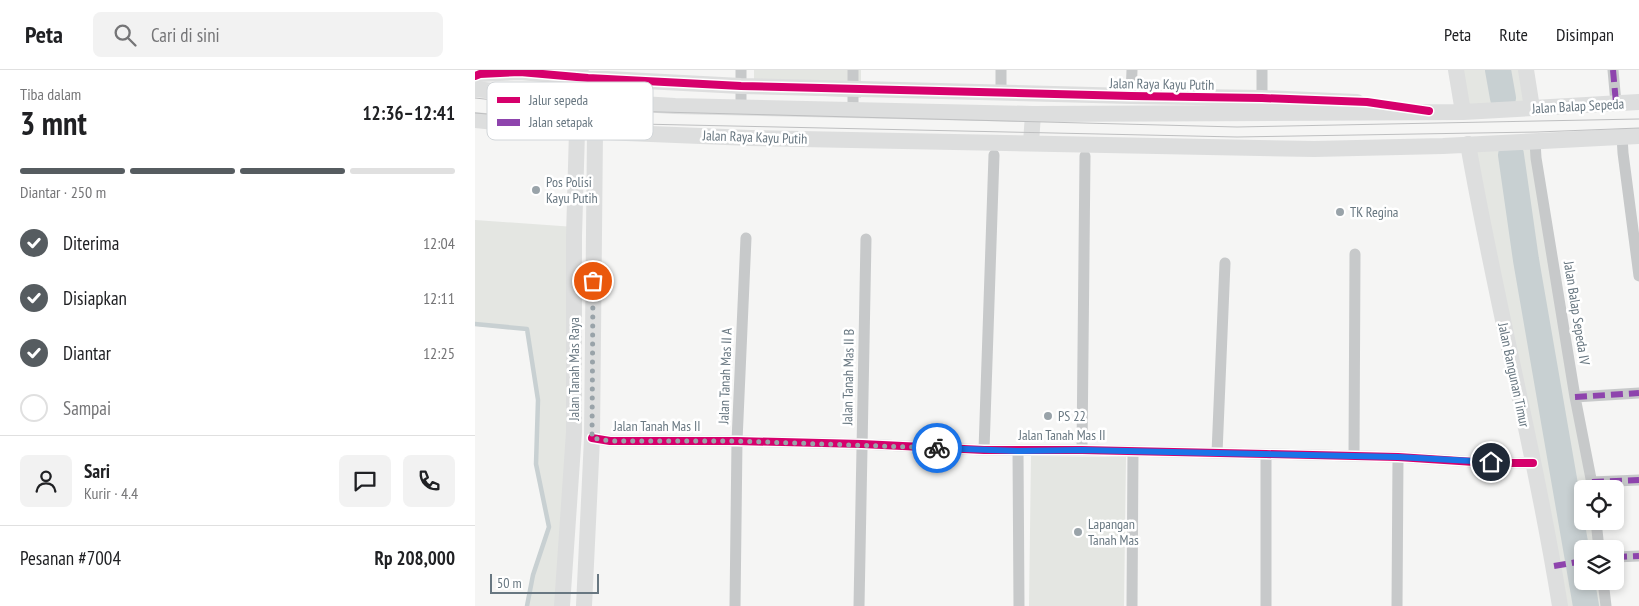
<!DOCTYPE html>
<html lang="id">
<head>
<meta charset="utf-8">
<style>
  body { margin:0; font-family:"PT Sans Narrow",sans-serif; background:#f2f2f2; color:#202124; height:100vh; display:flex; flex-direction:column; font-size:19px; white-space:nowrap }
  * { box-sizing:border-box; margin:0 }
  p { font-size:16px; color:#757577 }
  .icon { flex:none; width:28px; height:28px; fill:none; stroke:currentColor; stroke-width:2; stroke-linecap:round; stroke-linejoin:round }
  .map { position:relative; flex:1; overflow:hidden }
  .side { display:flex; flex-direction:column; background:#fff; width:475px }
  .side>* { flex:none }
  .fabs { position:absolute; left:1099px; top:410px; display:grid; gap:10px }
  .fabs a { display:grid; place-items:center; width:50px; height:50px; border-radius:8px; background:#fff; box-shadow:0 2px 8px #0003; font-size:25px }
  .scale { position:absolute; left:15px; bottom:12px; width:109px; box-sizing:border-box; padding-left:5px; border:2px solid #687781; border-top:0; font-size:14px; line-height:18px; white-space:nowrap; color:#687781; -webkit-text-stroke:4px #fff; paint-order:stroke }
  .pin { position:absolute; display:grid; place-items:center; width:42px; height:42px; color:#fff; margin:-21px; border:2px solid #fff; border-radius:50%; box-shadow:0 1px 5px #0007 }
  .courier { position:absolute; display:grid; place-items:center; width:50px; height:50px; margin:-25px; border:4px solid #1a73e8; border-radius:50%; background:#fff; color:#222; box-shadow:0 1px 6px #0007 }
  .head em { font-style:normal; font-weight:800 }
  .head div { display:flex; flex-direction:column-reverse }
  .head { display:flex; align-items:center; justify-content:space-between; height:85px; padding:0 20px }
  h1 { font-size:32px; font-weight:800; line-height:38px }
  .bar { display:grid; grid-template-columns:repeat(4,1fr); gap:8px 5px; align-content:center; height:60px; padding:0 20px }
  .bar i { height:6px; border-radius:4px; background:#e0e0e0 }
  .bar .on { background:#565c60 }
  .bar p { grid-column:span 4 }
  .line { display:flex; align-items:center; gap:12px; padding:0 20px; border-top:1px solid #e0e0e0 }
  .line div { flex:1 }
  .round { display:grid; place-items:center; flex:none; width:52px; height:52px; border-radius:8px; background:#f2f2f2 }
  ol { padding:0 20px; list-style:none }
  li { display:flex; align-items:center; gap:15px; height:55px }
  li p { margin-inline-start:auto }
  li .icon { padding:5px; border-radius:50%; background:#565c60; color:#fff; stroke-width:4 }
  li:last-child { color:#757577 }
  li i { width:28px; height:28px; border:2px solid #e0e0e0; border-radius:50% }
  header { display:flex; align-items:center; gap:30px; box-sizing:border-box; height:70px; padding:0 25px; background:#fff; border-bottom:1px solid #e0e0e0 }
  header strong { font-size:24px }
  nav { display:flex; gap:28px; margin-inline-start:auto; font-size:18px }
  .search { width:350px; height:45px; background:#f2f2f2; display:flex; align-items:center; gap:12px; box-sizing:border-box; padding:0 18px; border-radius:8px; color:#757577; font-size:19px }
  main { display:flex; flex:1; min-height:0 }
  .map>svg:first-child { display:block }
</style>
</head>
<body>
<header>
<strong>Peta</strong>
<div class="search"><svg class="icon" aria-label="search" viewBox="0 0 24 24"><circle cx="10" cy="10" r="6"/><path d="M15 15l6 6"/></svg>Cari di sini</div>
<nav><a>Peta</a><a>Rute</a><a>Disimpan</a></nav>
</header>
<main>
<section class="side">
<div class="head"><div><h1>3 mnt</h1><p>Tiba dalam</p></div><em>12:36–12:41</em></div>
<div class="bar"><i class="on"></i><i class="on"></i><i class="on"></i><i></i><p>Diantar · 250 m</p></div>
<ol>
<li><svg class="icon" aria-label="check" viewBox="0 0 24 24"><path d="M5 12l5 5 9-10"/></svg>Diterima<p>12:04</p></li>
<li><svg class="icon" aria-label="check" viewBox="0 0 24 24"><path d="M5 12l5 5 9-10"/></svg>Disiapkan<p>12:11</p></li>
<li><svg class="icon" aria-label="check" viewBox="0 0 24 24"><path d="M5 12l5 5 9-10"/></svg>Diantar<p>12:25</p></li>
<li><i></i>Sampai</li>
</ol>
<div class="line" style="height:90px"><a class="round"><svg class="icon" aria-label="person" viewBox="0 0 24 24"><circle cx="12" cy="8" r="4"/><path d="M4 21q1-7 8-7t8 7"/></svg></a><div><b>Sari</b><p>Kurir · 4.4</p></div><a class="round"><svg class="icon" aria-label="chat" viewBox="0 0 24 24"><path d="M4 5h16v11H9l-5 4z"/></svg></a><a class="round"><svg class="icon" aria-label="phone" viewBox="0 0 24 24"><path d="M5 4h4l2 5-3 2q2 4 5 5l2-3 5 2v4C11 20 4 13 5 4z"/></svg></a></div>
<div class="line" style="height:65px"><div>Pesanan #7004</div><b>Rp 208,000</b></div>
</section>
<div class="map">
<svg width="1164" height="536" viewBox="0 0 1164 536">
  <rect width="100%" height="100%" fill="#f5f5f4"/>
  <path fill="#e4e6e2" d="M 279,0 L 386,0 L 386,28 L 279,22 Z
    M 981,0 L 1051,0 L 1057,38 L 988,42 Z
    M 1060,71 L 1118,419 L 1108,419 L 1108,451 L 1121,451 L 1124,479 L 1108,479 L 1108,511 L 1128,511 L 1131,536 L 1085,536 L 993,74 Z
    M 0,150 L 100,157 L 87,536 L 52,536 L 58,505 L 74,457 L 61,394 L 63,330 L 52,260 L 0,256 Z
    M 556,386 L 651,387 L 649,536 L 554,536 Z"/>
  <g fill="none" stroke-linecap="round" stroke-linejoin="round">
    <path stroke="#c8d0d2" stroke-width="4.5" d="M 0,254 L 52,259 L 63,330 L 61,394 L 74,457 L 58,505 L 52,536"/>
    <path stroke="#c8d0d2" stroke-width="26" d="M 1023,0 L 1028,28
      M 1036,85 L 1051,190 L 1111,536"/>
    <path stroke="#c7c9ca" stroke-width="11" d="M 787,0 L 787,28
      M 1138,0 L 1141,33
      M 526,22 L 526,0
      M 656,26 L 657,0
      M 266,38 L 266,0
      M 378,39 L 378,0
      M 1147,66 L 1148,83 L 1164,206
      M 1060,71 L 1061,88 L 1100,327 L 1118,419
      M 1100,327 L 1164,323
      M 117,368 L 135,371 L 262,371 L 387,374 L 509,380 L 607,380 L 791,384 L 923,387 L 1015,393 L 1058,393
      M 509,380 L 519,85
      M 607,380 L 610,86
      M 543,381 L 544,536
      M 742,383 L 750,193
      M 791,384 L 791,536
      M 879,386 L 880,184
      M 1117,412 L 1164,410
      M 1121,451 L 1124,479
      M 1140,487 L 1164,486
      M 1128,511 L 1131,536
      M 260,536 L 262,371 L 271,168
      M 384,536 L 391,169
      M 657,536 L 658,381
      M 922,536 L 923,387"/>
    <path stroke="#dddede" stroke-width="16" d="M 981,0 L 988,42
      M 1051,0 L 1057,38
      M 0,6 L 5,4 L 45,2 L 113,8 L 266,16 L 656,26 L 787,28 L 882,32
      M 0,19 L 113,31 L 200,36 L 558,44 L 988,42 L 1164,32
      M 0,50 L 102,61 L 275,68 L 839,79 L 968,76 L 1164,66
      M 556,73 L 558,44
      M 993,74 C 1020,229 1060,381 1085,536
      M 87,536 L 99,362 L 99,166 L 102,61
      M 109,536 L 117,368 L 120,61"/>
    <path stroke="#bebfc0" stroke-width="1" d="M 0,28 L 109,40 L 762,57 L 1164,49
      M 0,43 L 119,53 L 762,67 L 1062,62 L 1164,58"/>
    <path stroke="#8e44ad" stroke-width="6" stroke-dasharray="12 6" stroke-linecap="butt" d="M 1138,0 L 1141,33
      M 1100,327 L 1164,323
      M 1117,412 L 1164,410
      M 1140,487 L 1164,486
      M 1079,496 L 1108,491"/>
    <defs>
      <path id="cycleway" d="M 0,6 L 5,4 L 45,2 L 113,8 L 266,16 L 656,26 L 787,28 L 892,32 L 954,41
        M 117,368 L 135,371 L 262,371 L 387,374 L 509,380 L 607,380 L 791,384 L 923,387 L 1015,393 L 1058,393"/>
    </defs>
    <use href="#cycleway" stroke="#fff" stroke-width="11"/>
    <use href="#cycleway" stroke="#d6006c" stroke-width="8"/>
  </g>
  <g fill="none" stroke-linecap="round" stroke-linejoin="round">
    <path stroke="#99a3a9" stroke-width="5" stroke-dasharray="0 9" d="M 118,211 L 117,368 L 135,371 L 262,371 L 462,378"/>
    <path stroke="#1a73e8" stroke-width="6" d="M 462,378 L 543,381 L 607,380 L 923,387 L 1016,392"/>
  </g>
  <g fill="#99a3a9" stroke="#fff" stroke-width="2">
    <circle cx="61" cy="120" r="5"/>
    <circle cx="865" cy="142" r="5"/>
    <circle cx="573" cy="346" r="5"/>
    <circle cx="603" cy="462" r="5"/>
  </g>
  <g text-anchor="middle" stroke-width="5" stroke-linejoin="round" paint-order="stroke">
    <g font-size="14" fill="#687781" stroke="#fff">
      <text transform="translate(687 14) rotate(1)" y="5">Jalan Raya Kayu Putih</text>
      <text transform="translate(1103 36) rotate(-3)" y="5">Jalan Balap Sepeda</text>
      <text transform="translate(280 67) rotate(2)" y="5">Jalan Raya Kayu Putih</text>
      <text transform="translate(1102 243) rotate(81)" y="5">Jalan Balap Sepeda IV</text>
      <text transform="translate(99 299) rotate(-90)" y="5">Jalan Tanah Mas Raya</text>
      <text transform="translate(1039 305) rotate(78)" y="5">Jalan Bangunan Timur</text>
      <text transform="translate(250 306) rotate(-88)" y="5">Jalan Tanah Mas II A</text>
      <text transform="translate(373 307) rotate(-89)" y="5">Jalan Tanah Mas II B</text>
      <text x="182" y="361">Jalan Tanah Mas II</text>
      <text x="587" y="370">Jalan Tanah Mas II</text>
    </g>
    <g font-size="14" fill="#687781" stroke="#fff" text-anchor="start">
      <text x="71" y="117">Pos Polisi<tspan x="71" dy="16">Kayu Putih</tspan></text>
      <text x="875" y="147">TK Regina</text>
      <text x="583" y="351">PS 22</text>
      <text x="613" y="459">Lapangan<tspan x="613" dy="16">Tanah Mas</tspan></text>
    </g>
  </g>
  <rect x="12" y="12" width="166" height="58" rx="8" fill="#fff" stroke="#d2d6d9" stroke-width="1"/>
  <rect x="22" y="27" width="23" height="6" fill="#d6006c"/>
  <rect x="22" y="49" width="23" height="7" fill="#8e44ad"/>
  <g font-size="14" fill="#687781">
    <text x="54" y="35">Jalur sepeda</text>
    <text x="54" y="57">Jalan setapak</text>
  </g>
</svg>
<div class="fabs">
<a><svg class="icon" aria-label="locate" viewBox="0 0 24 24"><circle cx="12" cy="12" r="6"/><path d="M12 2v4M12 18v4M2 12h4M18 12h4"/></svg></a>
<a><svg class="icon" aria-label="layers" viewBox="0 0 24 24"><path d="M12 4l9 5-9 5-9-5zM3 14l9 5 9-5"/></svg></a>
</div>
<div class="scale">50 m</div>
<div class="pin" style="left:118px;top:211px;background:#ea580c"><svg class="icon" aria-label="bag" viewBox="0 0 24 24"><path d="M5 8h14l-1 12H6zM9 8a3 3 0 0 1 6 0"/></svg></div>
<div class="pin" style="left:1016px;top:392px;background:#1f2937"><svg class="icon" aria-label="home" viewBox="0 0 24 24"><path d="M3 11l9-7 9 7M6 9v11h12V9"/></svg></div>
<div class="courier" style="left:462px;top:378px"><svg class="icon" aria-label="bike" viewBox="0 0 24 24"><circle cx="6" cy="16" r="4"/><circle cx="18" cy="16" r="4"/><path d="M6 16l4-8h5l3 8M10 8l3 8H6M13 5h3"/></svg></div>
</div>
</main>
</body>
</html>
